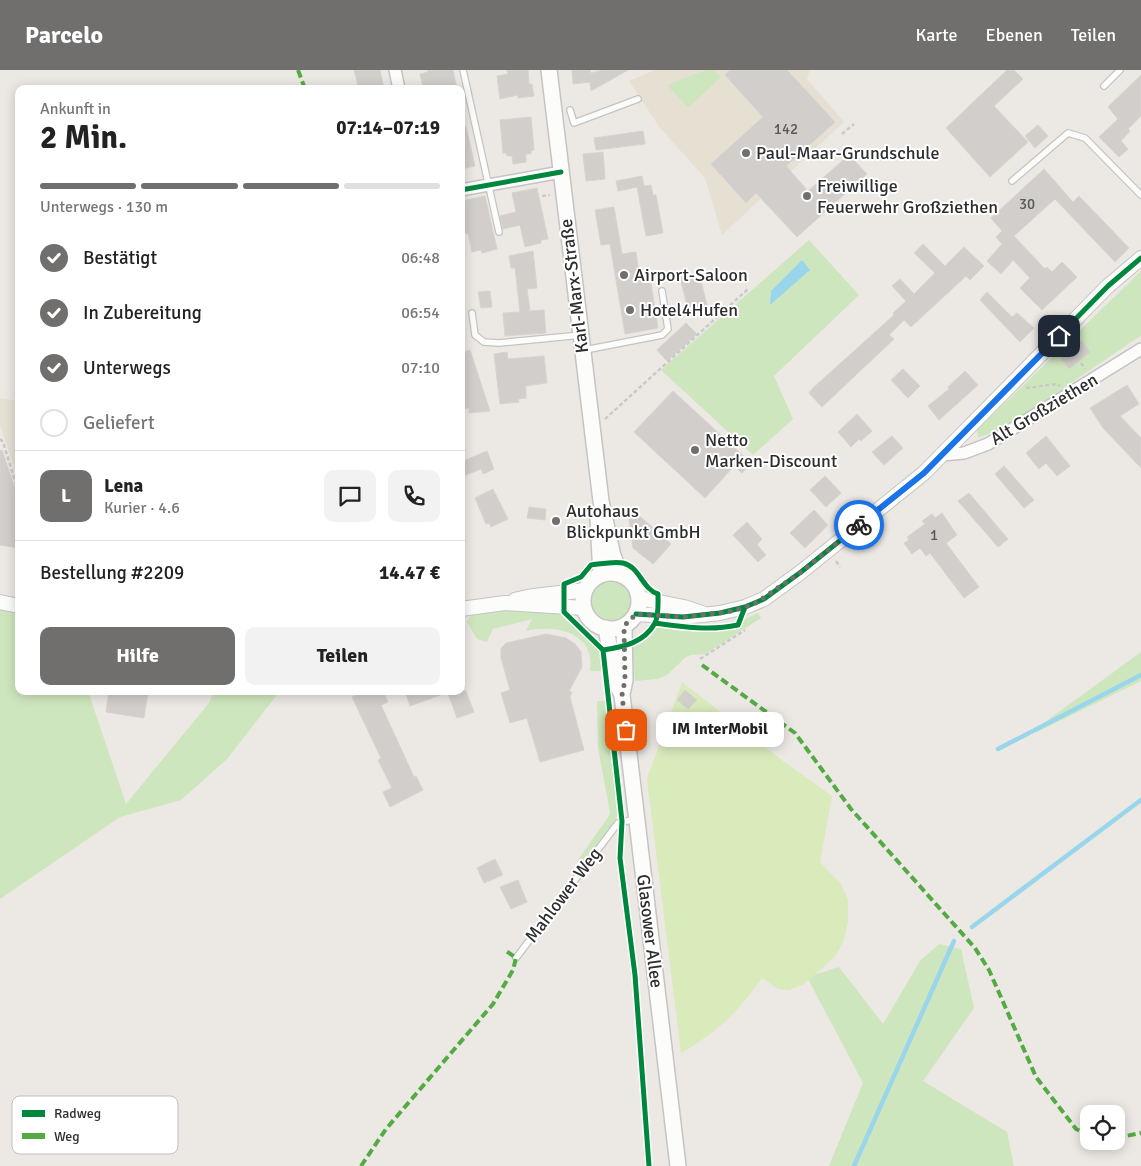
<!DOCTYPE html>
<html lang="de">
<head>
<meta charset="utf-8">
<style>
  body { margin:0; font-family:Signika,sans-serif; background:#f2f2f2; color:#222; height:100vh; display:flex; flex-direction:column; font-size:19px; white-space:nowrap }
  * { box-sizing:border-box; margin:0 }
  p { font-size:16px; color:#767676 }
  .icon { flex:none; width:28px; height:28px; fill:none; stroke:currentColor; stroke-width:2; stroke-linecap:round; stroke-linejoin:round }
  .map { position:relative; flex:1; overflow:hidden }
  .panel { position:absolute; left:15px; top:15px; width:450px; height:610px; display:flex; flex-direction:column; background:#fff; border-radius:10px; box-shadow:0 2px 12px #0003 }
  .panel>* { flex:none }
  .tools { position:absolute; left:1080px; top:1035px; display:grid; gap:10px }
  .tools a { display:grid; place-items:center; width:45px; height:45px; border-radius:10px; background:#fff; box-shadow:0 2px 12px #0003; font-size:25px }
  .pin { position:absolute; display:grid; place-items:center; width:42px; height:42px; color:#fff; margin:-21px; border-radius:10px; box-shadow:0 2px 8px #0006 }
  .courier { position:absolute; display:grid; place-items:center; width:50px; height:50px; margin:-25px; border:4px solid #1a73e8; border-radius:50%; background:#fff; color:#222; box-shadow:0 1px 6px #0007 }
  .bubble { position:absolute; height:35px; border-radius:10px; background:#fff; box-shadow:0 2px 12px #0003; font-size:16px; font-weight:700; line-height:35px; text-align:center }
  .overview em { font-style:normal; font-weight:700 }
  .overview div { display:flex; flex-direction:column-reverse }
  .overview { display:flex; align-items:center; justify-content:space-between; height:85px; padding:0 25px }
  h1 { font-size:32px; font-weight:700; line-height:38px }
  .bar { display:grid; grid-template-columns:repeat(4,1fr); gap:8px 5px; align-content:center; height:60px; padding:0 25px }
  .bar i { height:6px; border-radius:4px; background:#e0e0e0 }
  .bar .current { background:#706f6e }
  .bar p { grid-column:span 4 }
  .line { display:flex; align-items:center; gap:12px; padding:0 25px; border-top:1px solid #e0e0e0 }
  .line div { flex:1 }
  .round { display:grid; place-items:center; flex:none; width:52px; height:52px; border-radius:10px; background:#f2f2f2 }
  ol { padding:0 25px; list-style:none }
  li { display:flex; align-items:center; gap:15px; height:55px }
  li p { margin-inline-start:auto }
  li .icon { padding:5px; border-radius:50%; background:#706f6e; color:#fff; stroke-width:4 }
  li:last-child { color:#767676 }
  li i { width:28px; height:28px; border:2px solid #e0e0e0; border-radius:50% }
  .primary-button { display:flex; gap:10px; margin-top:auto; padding:10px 25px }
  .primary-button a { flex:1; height:58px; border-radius:10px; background:#706f6e; color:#fff; font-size:20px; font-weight:700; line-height:58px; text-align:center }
  .primary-button a+a { background:#f2f2f2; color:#222 }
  header { display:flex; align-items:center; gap:30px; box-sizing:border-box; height:70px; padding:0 25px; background:#706f6e; color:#fff }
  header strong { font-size:24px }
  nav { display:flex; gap:28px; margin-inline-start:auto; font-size:18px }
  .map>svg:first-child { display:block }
</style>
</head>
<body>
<header>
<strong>Parcelo</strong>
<nav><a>Karte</a><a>Ebenen</a><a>Teilen</a></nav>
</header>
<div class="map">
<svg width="1141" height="1096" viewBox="0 0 1141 1096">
  <rect width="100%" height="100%" fill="#ece8e4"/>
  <path fill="#e6e0d3" d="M 655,0 L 810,0 L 807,9 L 844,52 L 722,165 L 705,108 L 660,58 L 629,11 Z
    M 0,328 L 19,331 L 19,412 L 0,355 Z"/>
  <path fill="#cee6be" d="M 706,0 L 714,0 L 721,7 L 688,38 L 667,15 Z
    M 809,170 L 859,225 L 774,306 L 793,349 L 753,385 L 661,300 Z
    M 1141,201 L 1141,266 C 1116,281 996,368 978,367 L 977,360 Z
    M591 531a20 20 0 1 1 40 0a20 20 0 1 1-40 0Z
    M 0,538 L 19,542 L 19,621 L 88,621 L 126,734 L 209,633 L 214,621 L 280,621 L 227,689 L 181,730 L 120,747 L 0,829 Z
    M 554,539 L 600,581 L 603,601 L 590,601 C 596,562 555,554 526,561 L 532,549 L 493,559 L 487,572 L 477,569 L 467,552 L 470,546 L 473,544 L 504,540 Z
    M 758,543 L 761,548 L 705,584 L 691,585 L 686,587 L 667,605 L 658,609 L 635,611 L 632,579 L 651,565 L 661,551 C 693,554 728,559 758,543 Z
    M 1141,582 L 1141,611 L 1035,663 L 1045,652 Z
    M 597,631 L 606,631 L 618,743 L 616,750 L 581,794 L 577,791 L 609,746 L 610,742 L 598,678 Z
    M 939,874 L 961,879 L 974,938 L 923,1011 L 1007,1062 L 1014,1096 L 829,1096 L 863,1013 L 807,907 L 839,897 L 883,954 L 920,891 Z"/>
  <path fill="#d9eabb" d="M 682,612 L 783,691 L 832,726 L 820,792 L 841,814 L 848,830 L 848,851 L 844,870 L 835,887 L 804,914 L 789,920 L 778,919 L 762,908 C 739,941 715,964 681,983 L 647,709 Z"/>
  <path fill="#99d6ec" d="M 802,190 L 810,200 L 770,235 L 771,221 Z"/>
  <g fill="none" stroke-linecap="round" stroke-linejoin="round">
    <path stroke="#99d6ec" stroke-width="4.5" d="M 998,679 L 1141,605
      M 972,857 L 1141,730
      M 854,1096 L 954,871"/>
  </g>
  <path fill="#d1cecb" stroke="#d7d4d0" d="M 354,0 L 380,0 L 384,19 L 359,19 Z
    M 428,0 L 453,0 L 457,19 L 432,19 L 431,15 L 423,17 L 420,4 L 428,2 Z
    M 507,0 L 528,0 L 529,14 L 532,14 L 534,26 L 518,28 L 518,25 L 500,29 L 497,6 L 508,4 Z
    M 572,0 L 590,0 L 591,3 L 603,0 L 628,0 L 591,21 L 590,12 L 573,14 Z
    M 730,0 L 787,0 L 835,52 L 786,96 L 808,121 L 849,85 L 867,104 L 797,167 L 756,123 L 746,133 L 711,94 L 763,47 L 725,5 Z
    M 1007,0 L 1014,0 L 1023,9 L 994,36 L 1028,72 L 990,107 L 946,58 Z
    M 1141,5 L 1141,46 L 1128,59 L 1130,61 L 1121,71 L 1128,79 L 1119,87 L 1099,67 L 1118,49 L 1108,37 Z
    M 531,47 L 534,80 L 531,81 L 531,84 L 526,84 L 526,92 L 513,94 L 512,86 L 507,86 L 506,83 L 503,83 L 500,50 Z
    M 1038,55 L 1048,66 L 1035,78 L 1025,66 Z
    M 461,57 L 466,57 L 475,96 L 461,99 Z
    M 643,61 L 645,74 L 596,80 L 594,68 Z
    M 603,82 L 605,109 L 586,111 L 583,84 Z
    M 1044,99 L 1073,132 L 1079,126 L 1129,178 L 1115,192 L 1055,129 L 1014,166 L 1045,199 L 1047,197 L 1052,202 L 1062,192 L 1077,207 L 1042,240 L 1020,218 L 1030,208 L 1013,190 L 1001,204 L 987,191 L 1002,174 L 996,167 L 1002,161 L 991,148 Z
    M 642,106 L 644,116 L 651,115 L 653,125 L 656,125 L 663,163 L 646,166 L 637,117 L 618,121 L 616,111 Z
    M 537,118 L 548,169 L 541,170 L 541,173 L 525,177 L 520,155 L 503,159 L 500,146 L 516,142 L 512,123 Z
    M 485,126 L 497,179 L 482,183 L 481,180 L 472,182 L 468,163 L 461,165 L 461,151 L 465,150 L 461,131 Z
    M 614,137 L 622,184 L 636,182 L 639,203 L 649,201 L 658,258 L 625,264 L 610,174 L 601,175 L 595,140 Z
    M 923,174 L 945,196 L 964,177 L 984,196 L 970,210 L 966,206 L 911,257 L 904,250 L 889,265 L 894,269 L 822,337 L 809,323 L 813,318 L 894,245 L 893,243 L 906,231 L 892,216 L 900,209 L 914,224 L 935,203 L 914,183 Z
    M 533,181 L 537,218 L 527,219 L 530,241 L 544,240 L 546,263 L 505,266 L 503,243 L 520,242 L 515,198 L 511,198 L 509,186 Z
    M 696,203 L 698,211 L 701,211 L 708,239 L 689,244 L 680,207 Z
    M 490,221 L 492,237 L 481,238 L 478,222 Z
    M 987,222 L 1012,247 L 1017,243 L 1034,258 L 1020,272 L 980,230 Z
    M 686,253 L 697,264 L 667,291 L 657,280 Z
    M 1081,270 L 1090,282 L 1069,299 L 1060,287 Z
    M 470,280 L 490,341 L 469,343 L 469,338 L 461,339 L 461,283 Z
    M 507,282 L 508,289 L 544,286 L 547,313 L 526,316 L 526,328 L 518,329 L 519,332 L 500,334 L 494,284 Z
    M 903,299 L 920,316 L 908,328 L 891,310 Z
    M 965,301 L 978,315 L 939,350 L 928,336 L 949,319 L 948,317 Z
    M 1127,315 L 1139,334 L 1120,346 L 1141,368 L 1141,398 L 1103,358 L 1090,338 Z
    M 673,321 L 751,393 L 742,403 L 734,396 L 705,428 L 634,362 Z
    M 857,344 L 872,361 L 861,371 L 859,369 L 851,377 L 838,362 Z
    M 892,366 L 903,378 L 884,395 L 872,382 Z
    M 1046,366 L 1070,396 L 1057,406 L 1046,393 L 1039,399 L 1026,383 Z
    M 2,380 L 19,431 L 19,478 L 0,475 L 0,381 Z
    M 487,381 L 494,399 L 483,404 L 481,399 L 461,407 L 461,392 Z
    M 1004,396 L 1034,430 L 1024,438 L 995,404 Z
    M 825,406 L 841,423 L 826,437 L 810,420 Z
    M 493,419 L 508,449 L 491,457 L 489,453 L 486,454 L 475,428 Z
    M 969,423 L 1008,469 L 998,477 L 958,431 Z
    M 529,437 L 546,439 L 545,450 L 527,448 Z
    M 814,440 L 828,455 L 805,478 L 790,463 Z
    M 635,442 L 671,474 L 653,494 L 633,478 L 629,449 Z
    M 942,443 L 957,465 L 946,473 L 979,517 L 964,528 L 930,483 L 926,486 L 920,478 L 912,484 L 904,473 L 909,470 L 907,467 L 925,454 L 922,451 L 932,444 L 935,448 Z
    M 747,452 L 762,469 L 757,475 L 766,485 L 758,492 L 733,465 Z
    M 546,564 L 566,568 L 575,574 L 581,582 L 582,597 L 569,621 L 572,622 L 570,627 L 584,680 L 540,692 L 527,648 L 510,653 L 501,623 L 510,620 L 501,588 L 501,578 L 506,573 Z
    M 685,620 L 697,630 L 688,639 L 677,630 Z
    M 109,621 L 148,622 L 144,648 L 106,642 Z
    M 355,621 L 383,621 L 388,632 L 381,635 L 414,707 L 416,706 L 423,720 L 390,737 L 383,722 L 392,718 L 378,690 L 381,688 L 352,627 L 357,625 Z
    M 405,621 L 446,621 L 446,623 L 410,636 Z
    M 447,621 L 466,621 L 474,642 L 457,648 Z
    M 495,789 L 503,805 L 484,813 L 477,798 Z
    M 518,810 L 527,832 L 511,839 L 500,817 Z"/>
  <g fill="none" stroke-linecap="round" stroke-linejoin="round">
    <defs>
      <path id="service" d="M 463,0 L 499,162
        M 1104,16 L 1120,0
        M 570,40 L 574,53 L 638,29
        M 1012,111 L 1068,63 L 1085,68 L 1141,125
        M 472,243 L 475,265 L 484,272 L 499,273 L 581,265
        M 585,280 L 662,265 L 668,259 L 662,221
        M 516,888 L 618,753 L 636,749"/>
      <path id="minor" d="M 395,0 L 399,19
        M 461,120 L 561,102
        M 942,385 L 964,383 L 988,374 L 1141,279"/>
      <path id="tertiary" d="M 639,528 L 684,537 L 702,543
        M 515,530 C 538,523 562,524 585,520
        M 0,532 L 19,536
        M 461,539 L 505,533 L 584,538
        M 636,544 L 683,547 L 720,543 L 745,537 L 764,529 L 801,502 L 924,403 L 1108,216 L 1141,188"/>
      <path id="secondary" d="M 549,0 L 601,431 L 613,486 L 621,505
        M 598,450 L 601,505
        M583 531a28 28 0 1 1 56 0a28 28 0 1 1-56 0Z
        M 606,558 L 615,610 L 622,625 L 678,1096
        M 622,624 L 625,610 L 624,556"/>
    </defs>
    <use href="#service" stroke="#c5c4c5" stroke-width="8"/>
    <use href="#minor" stroke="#c5c4c5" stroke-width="14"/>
    <use href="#tertiary" stroke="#c5c4c5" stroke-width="16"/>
    <use href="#secondary" stroke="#c5c4c5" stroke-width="18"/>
    <path stroke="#c9c9c8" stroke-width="2.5" stroke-dasharray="4 2.5" stroke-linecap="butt" d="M 842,64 L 854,54
      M 542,126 L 550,125
      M 1081,293 L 1085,299
      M 1026,318 L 1057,314 L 1060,316
      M 605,349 L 748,219
      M 0,369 L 3,372 L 19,424
      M 865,467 L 871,474
      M 836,491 L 840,497
      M 700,589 L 745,560"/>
    <use href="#service" stroke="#fcfcfb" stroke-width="5.5"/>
    <use href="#minor" stroke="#fcfcfb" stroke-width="11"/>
    <use href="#tertiary" stroke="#fcfcfb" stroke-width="14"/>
    <use href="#secondary" stroke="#fcfcfb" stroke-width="15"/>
    <path stroke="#54ab44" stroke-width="4" stroke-dasharray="8 4" stroke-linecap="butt" d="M 298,0 L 305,19
      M 702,595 L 795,663 L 851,739 L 975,878 L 989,900 L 1036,1007 L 1076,1059 L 1089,1065
      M 1116,1068 L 1141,1063
      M 361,1096 L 386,1059 L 493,934 L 513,900 L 516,888 L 505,880"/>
    <defs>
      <path id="cycleway" d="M 461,120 L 561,102
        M 636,544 L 683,547 L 720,543 L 745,537 L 764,529 L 801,502 L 924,403 L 1108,216 L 1141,188
        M 655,553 C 683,557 710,561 738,555 L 745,537
        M 603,580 C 623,577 644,573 655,553 C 659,545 658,533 658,524 C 642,519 640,497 623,493 C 614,491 600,494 591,495 L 581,507 L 564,514 L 564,542 L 603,580 L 622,751 L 620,788 L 635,905 L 649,1096"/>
    </defs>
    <use href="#cycleway" stroke="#fff" stroke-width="8"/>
    <use href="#cycleway" stroke="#00873e" stroke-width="5"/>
  </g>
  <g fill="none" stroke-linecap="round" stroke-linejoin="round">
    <path stroke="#706f6e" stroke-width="5" stroke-dasharray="0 9" d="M 626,660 L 622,625 L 625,610 L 624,556 L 636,544 L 683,547 L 733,541 L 756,533 L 801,502 L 859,455"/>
    <path stroke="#1a73e8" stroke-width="6" d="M 859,455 L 924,403 L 1059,266"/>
  </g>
  <g fill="#706f6e" stroke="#fff" stroke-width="2">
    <circle cx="746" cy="83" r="5"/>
    <circle cx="807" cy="126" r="5"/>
    <circle cx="624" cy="205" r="5"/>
    <circle cx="630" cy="240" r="5"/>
    <circle cx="695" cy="380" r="5"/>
    <circle cx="556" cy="451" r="5"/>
  </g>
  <g text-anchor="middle" stroke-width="4" stroke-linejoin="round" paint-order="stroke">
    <g font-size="15" fill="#585857">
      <text x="786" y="64">142</text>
      <text x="1027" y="139">30</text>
      <text x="934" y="470">1</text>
    </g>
    <g font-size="18" fill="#2e2e2e" stroke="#fff" text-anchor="start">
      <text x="756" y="89">Paul-Maar-Grundschule</text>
      <text x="817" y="122">Freiwillige<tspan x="817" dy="21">Feuerwehr Großziethen</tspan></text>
      <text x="634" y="211">Airport-Saloon</text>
      <text x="640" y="246">Hotel4Hufen</text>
      <text x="705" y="376">Netto<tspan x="705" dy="21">Marken-Discount</tspan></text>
      <text x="566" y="447">Autohaus<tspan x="566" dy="21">Blickpunkt GmbH</tspan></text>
    </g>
    <g font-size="18" fill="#2e2e2e" stroke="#fff">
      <text transform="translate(574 216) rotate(-97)" y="6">Karl-Marx-Straße</text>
      <text transform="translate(1044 339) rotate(-31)" y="6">Alt Großziethen</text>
      <text transform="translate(563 825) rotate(-53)" y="6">Mahlower Weg</text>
      <text transform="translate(650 861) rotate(83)" y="6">Glasower Allee</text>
    </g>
  </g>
  <rect x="12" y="1026" width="166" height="58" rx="8" fill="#fff" stroke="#c0c0c0" stroke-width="1"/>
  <rect x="22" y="1040" width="23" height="7" fill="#00873e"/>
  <rect x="22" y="1063" width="23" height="6" fill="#54ab44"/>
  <g font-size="14" fill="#2e2e2e">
    <text x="54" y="1048">Radweg</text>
    <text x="54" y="1071">Weg</text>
  </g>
</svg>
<div class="tools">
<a><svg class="icon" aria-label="locate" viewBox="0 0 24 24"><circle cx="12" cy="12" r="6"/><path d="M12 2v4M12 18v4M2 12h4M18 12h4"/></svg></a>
</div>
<div class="pin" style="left:626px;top:660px;background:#ea580c"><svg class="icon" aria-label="bag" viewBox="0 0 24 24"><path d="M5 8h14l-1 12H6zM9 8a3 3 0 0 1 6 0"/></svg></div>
<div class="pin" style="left:1059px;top:266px;background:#1f2937"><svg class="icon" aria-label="home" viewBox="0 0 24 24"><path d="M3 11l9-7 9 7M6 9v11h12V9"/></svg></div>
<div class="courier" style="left:859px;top:455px"><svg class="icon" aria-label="bike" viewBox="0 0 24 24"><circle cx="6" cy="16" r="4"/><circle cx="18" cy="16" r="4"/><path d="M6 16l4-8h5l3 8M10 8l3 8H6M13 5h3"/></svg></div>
<div class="bubble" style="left:656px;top:642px;width:128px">IM InterMobil</div>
<section class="panel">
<div class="overview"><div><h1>2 Min.</h1><p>Ankunft in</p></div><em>07:14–07:19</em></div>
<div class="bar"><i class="current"></i><i class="current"></i><i class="current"></i><i></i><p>Unterwegs · 130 m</p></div>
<ol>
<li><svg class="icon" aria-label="check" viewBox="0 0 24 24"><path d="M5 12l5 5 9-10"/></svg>Bestätigt<p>06:48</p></li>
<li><svg class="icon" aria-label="check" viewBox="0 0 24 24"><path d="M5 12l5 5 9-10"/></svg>In Zubereitung<p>06:54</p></li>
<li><svg class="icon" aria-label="check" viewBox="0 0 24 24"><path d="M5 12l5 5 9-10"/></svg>Unterwegs<p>07:10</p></li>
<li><i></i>Geliefert</li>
</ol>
<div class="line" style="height:90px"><b class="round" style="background:#706f6e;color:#fff">L</b><div><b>Lena</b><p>Kurier · 4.6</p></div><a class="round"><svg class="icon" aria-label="chat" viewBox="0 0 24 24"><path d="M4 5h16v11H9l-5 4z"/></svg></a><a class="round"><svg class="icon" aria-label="phone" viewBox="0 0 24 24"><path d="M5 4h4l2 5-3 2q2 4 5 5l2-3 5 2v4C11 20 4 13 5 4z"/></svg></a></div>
<div class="line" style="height:65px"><div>Bestellung #2209</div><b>14.47 €</b></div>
<div class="primary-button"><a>Hilfe</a><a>Teilen</a></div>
</section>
</div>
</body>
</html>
